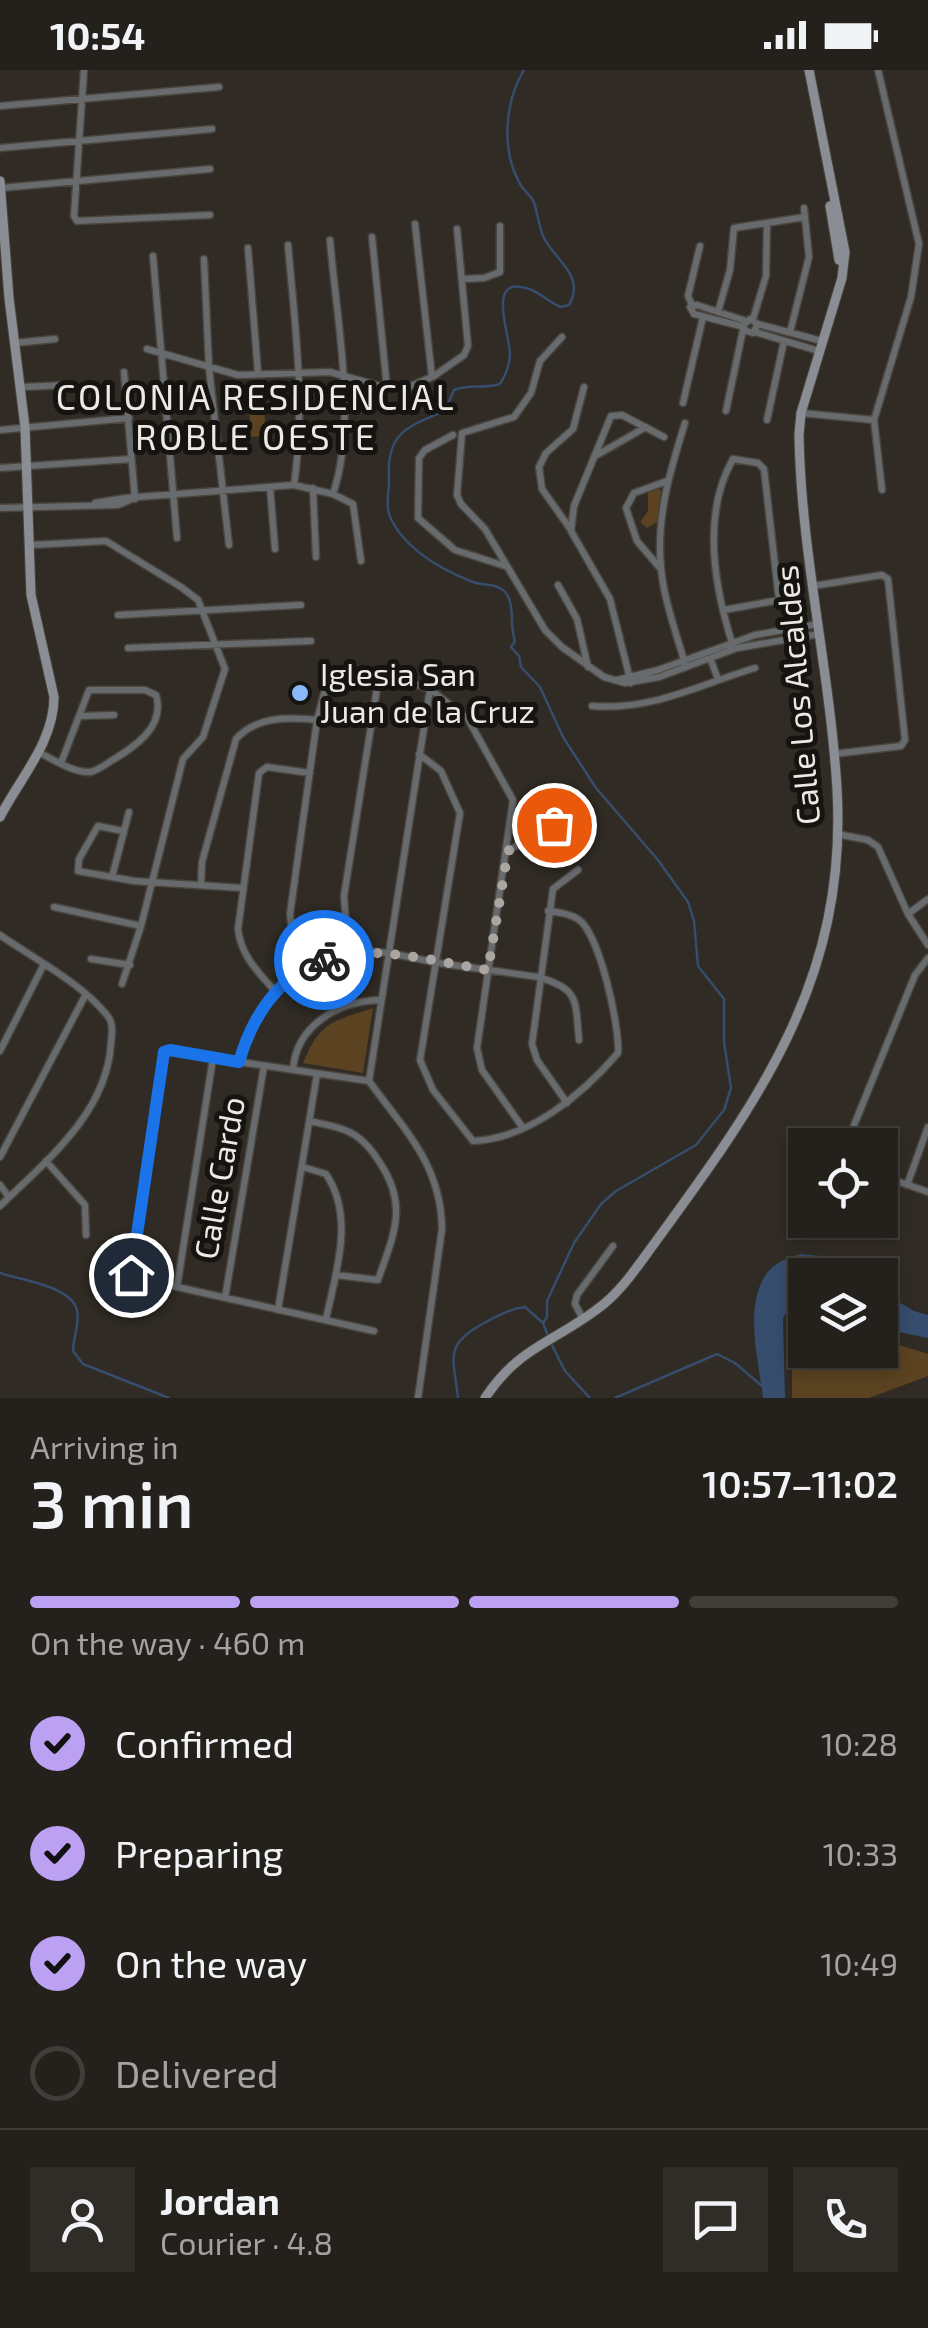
<!DOCTYPE html>
<html lang="en">
<head>
<meta charset="utf-8">
<style>
  body { margin:0; font-family:"Exo 2",sans-serif; background:#302d28; color:#f1f3f6; height:100vh; display:flex; flex-direction:column; font-size:38px; white-space:nowrap }
  * { box-sizing:border-box; margin:0 }
  p { font-size:32px; color:#a3a3a3 }
  .icon { flex:none; width:55px; height:55px; fill:none; stroke:currentColor; stroke-width:2; stroke-linecap:round; stroke-linejoin:round }
  .map { position:relative; height:1328px; overflow:hidden }
  .drawer { display:flex; flex-direction:column; background:#24201b; flex:1 }
  .drawer>* { flex:none }
  .tools { position:absolute; left:788px; top:1058px; display:grid; gap:20px }
  .tools a { display:grid; place-items:center; width:110px; height:110px; border-radius:0px; background:#24201b; box-shadow:0 5px 15px #0003,0 0 0 2px #413e3a; font-size:50px }
  .pin { position:absolute; display:grid; place-items:center; width:85px; height:85px; color:#fff; margin:-42px; border:5px solid #fff; border-radius:50%; box-shadow:0 2px 10px #0007 }
  .courier { position:absolute; display:grid; place-items:center; width:100px; height:100px; margin:-50px; border:8px solid #1a73e8; border-radius:50%; background:#fff; color:#222; box-shadow:0 2px 12px #0007 }
  .summary em { font-style:normal; font-weight:600 }
  .summary div { display:flex; flex-direction:column-reverse }
  .summary { display:flex; align-items:center; justify-content:space-between; height:170px; padding:0 30px }
  h1 { font-size:65px; font-weight:600; line-height:75px }
  .bar { display:grid; grid-template-columns:repeat(4,1fr); gap:15px 10px; align-content:center; height:120px; padding:0 30px }
  .bar i { height:12px; border-radius:8px; background:#413e3a }
  .bar .active { background:#bca0f2 }
  .bar p { grid-column:span 4 }
  .line { display:flex; align-items:center; gap:25px; padding:0 30px; border-top:2px solid #413e3a }
  .line div { flex:1 }
  .round { display:grid; place-items:center; flex:none; width:105px; height:105px; border-radius:0px; background:#302d28 }
  ol { padding:0 30px; list-style:none }
  li { display:flex; align-items:center; gap:30px; height:110px }
  li p { margin-inline-start:auto }
  li .icon { padding:10px; border-radius:50%; background:#bca0f2; color:#111; stroke-width:4 }
  li:last-child { color:#a3a3a3 }
  li i { width:55px; height:55px; border:5px solid #413e3a; border-radius:50% }
  .status { display:flex; justify-content:space-between; align-items:center; height:70px; padding:0 50px; background:#24201b; direction:ltr }
  .status svg { height:28px; fill:currentColor }
  .map>svg:first-child { display:block }
</style>
</head>
<body>
<div class="status"><b>10:54</b><svg viewBox="0 0 49 12"><path d="M0 12V9h3v3zM5 12V6h3v6zM10 12V3h3v9zM15 12V0h3v12zM26 1h20v11H26zM47 4h2v5h-2z"/></svg></div>
<div class="map">
<svg width="928" height="1328" viewBox="0 0 928 1328">
  <rect width="100%" height="100%" fill="#302b24"/>
  <path fill="#5b4321" d="M 264,338 L 266,366 L 251,367 L 249,339 Z
    M 656,416 L 661,421 L 657,452 L 647,458 L 640,452 L 648,441 L 648,420 Z
    M 373,938 L 363,1003 L 303,993 C 321,951 331,952 373,938 Z
    M 805,1242 L 805,1280 L 880,1280 L 880,1269 L 928,1284 L 928,1306 L 869,1328 L 792,1328 L 792,1249 Z"/>
  <path fill="#374d6d" d="M 801,1184 L 820,1186 L 856,1205 L 805,1205 L 805,1221 L 795,1223 L 783,1249 L 785,1328 L 763,1328 C 759,1291 743,1236 767,1203 C 775,1192 788,1188 801,1184 Z
    M 880,1221 L 914,1241 L 928,1245 L 928,1268 L 894,1261 L 880,1253 Z"/>
  <g fill="none" stroke-linecap="round" stroke-linejoin="round">
    <path stroke="#374d6d" stroke-width="2.5" d="M 524,0 C 505,31 501,79 519,112 C 522,119 529,124 533,130 C 538,142 538,156 544,168 C 555,190 586,206 569,235 L 561,237 C 548,232 539,221 526,218 C 486,206 510,266 510,284 C 510,294 505,306 500,314 C 484,319 469,314 454,320 L 445,341 C 407,357 386,362 389,410 C 389,422 385,438 391,449 C 406,480 440,499 473,512 C 483,516 494,513 503,520 C 516,530 509,555 515,571 L 511,577 L 519,586 L 521,597 L 540,617 L 563,667 L 596,718 L 658,790 L 688,832 L 694,851 L 698,896 L 724,929 L 724,972 L 731,1018 L 724,1040 L 696,1075 L 616,1121 L 601,1134 L 574,1173 L 547,1231 L 547,1247 L 543,1253
      M 0,1203 C 21,1210 71,1216 77,1240 C 80,1253 73,1268 73,1281 L 83,1294 L 169,1328
      M 551,1273 L 565,1301 L 590,1328
      M 458,1328 C 454,1288 442,1275 486,1252 C 500,1245 509,1239 525,1237 L 543,1253 L 548,1266
      M 615,1328 L 717,1284 L 735,1293 L 762,1316"/>
    <defs>
      <path id="street" d="M 84,0 L 74,146 L 77,151 L 210,145
        M 878,0 L 919,174 L 911,227 L 874,350 L 882,420
        M 0,36 L 219,17
        M 0,78 L 212,59
        M 1,118 L 210,99
        M 415,154 L 432,307
        M 372,167 L 387,318
        M 330,170 C 336,247 358,350 333,424
        M 288,175 C 295,256 306,334 294,415
        M 248,178 L 258,303
        M 153,186 L 177,468
        M 204,189 L 209,298 L 229,475
        M 463,209 L 484,208 L 500,202 L 500,156
        M 692,235 L 688,226 L 700,176
        M 718,242 L 730,200 L 734,158 L 805,147
        M 753,249 L 766,206 L 767,153
        M 758,254 L 822,271
        M 744,257 L 694,244 L 690,237 L 697,235 L 746,251
        M 755,262 L 819,281
        M 790,262 L 809,187 L 804,138
        M 562,267 L 540,291 L 531,323 L 514,347 L 462,363 L 457,425 L 461,434 L 485,459 L 545,560 L 562,577 L 604,607 L 625,613 L 659,607 L 737,578 L 819,564
        M 14,273 L 55,269
        M 147,279 L 238,305 L 330,302 L 387,318 L 404,319 L 434,306 L 464,285 L 468,276 L 457,159
        M 124,302 L 135,429
        M 22,317 L 69,315
        M 683,333 L 703,247
        M 726,341 L 744,255 L 750,249 L 758,254 L 753,263 L 744,260
        M 801,343 L 874,350
        M 767,350 L 784,271
        M 685,353 C 670,401 656,447 661,498 C 664,531 677,565 686,597
        M 0,360 L 129,348
        M 453,365 L 425,380 L 419,388 L 418,448 L 455,480 L 505,496
        M 597,385 L 646,357
        M 0,398 L 131,389
        M 270,417 L 275,479
        M 313,418 L 316,487
        M 95,433 L 125,428 L 294,415 L 333,424 L 353,434 L 361,491
        M 0,438 L 118,435 L 130,430
        M 571,460 L 542,419 L 539,397 L 546,383 L 573,359 L 584,317
        M 31,475 L 106,471 L 181,517 L 198,530 L 225,599 L 203,667 L 183,689 L 141,856 L 122,914
        M 660,498 L 637,471 L 626,438 L 634,423 L 667,411
        M 558,515 L 577,549 L 588,597
        M 813,516 L 882,505 L 888,509 L 905,670 L 901,676 L 834,684
        M 724,540 L 796,527
        M 118,545 L 301,535
        M 128,578 L 311,571
        M 734,579 C 715,521 701,445 733,389 L 758,393 L 764,399 L 779,530
        M 710,588 L 718,609
        M 617,610 L 658,600 L 755,565 L 818,554
        M 631,613 L 610,529 L 571,461 L 574,436 L 611,346 L 622,345 L 664,367
        M 592,636 C 652,641 698,615 755,598
        M 81,646 L 114,645
        M 38,682 C 53,689 73,703 90,702 C 97,701 105,695 111,691 C 133,678 166,657 156,625 L 145,620 L 89,620 L 61,693
        M 419,684 L 441,701 L 460,743 L 420,990 L 433,1020 L 473,1071 C 529,1069 583,1024 618,983 C 620,959 600,863 578,849 C 570,844 558,842 548,841
        M 548,745 L 559,765
        M 123,761 L 98,756 L 79,789 L 78,801 L 134,811 L 242,818
        M 837,764 L 868,770 L 878,777 L 908,844 L 928,875
        M 509,780 L 554,755
        M 112,807 L 129,742
        M 201,815 L 202,792 L 236,669 C 257,646 288,647 317,650
        M 54,837 L 141,856
        M 908,844 L 928,829
        M 0,865 C 33,888 81,913 106,944 C 114,952 112,963 111,973 C 107,1043 47,1090 0,1136
        M 348,882 L 344,826 L 378,612
        M 91,889 L 130,895
        M 308,896 L 292,862 L 290,844 L 317,650 L 325,620 L 332,614 L 405,611 L 430,619 L 468,649 L 513,730 L 477,978 L 482,1000 L 523,1058
        M 275,921 C 258,902 241,886 238,859 L 259,703 L 267,697 L 310,703
        M 0,981 L 43,896
        M 239,992 C 254,939 289,894 346,883 C 376,877 410,888 439,893 C 472,898 505,902 538,907 C 580,919 575,930 579,970
        M 293,1000 C 296,955 339,931 380,930
        M 369,1011 L 165,981 L 131,1204 L 177,1217 L 374,1261
        M 369,1011 L 430,619
        M 369,1011 C 405,1061 441,1094 442,1159 L 418,1328
        M 567,1033 L 537,990 L 532,974 L 553,819 L 578,800
        M 310,1051 C 322,1054 336,1056 347,1061 C 362,1067 372,1080 380,1093 C 409,1136 393,1166 378,1210 L 336,1205
        M 846,1075 L 915,905 L 928,888
        M 0,1087 L 86,924
        M 46,1091 L 85,1135 L 86,1165
        M 303,1097 L 326,1104 C 355,1147 336,1202 326,1249
        M 880,1105 L 928,1122
        M 0,1115 L 9,1127
        M 907,1115 L 928,1057
        M 177,1217 L 213,988
        M 225,1228 L 264,996
        M 278,1240 L 317,1004
        M 583,1249 L 575,1234 L 577,1225 L 613,1176"/>
      <path id="secondary" d="M 0,111 L 9,228 L 25,357 L 31,525 L 54,627 C 54,672 20,708 0,747
        M 830,136 L 839,190
        M 485,1328 C 518,1278 552,1273 596,1240 C 619,1224 635,1200 651,1178 C 758,1032 848,910 837,719 C 830,601 801,484 799,365 L 801,343 L 842,208 L 845,182 L 809,0"/>
    </defs>
    <use href="#street" stroke="#4a463f" stroke-width="9"/>
    <use href="#secondary" stroke="#4a463f" stroke-width="11"/>
    <use href="#street" stroke="#686b6e" stroke-width="6"/>
    <use href="#secondary" stroke="#8a8e94" stroke-width="9"/>
  </g>
  <g fill="none" stroke-linecap="round" stroke-linejoin="round">
    <path stroke="#aba6a1" stroke-width="10" stroke-dasharray="0 18" d="M 324,890 C 376,873 435,892 488,900 L 508,781 L 554,755"/>
    <path stroke="#1a73e8" stroke-width="12" d="M 131,1205 L 164,982 L 170,980 L 239,992 C 252,947 278,906 324,890"/>
  </g>
  <circle fill="#8bb9fc" stroke="#161411" stroke-width="4" cx="300" cy="623" r="10"/>
  <g text-anchor="middle" stroke-width="10" stroke-linejoin="round" paint-order="stroke">
    <g font-size="32" fill="#ede9e5" stroke="#161411" text-anchor="start">
      <text x="320" y="616">Iglesia San<tspan x="320" dy="37">Juan de la Cruz</tspan></text>
    </g>
    <g font-size="32" fill="#ede9e5" stroke="#161411">
      <text transform="translate(798 625) rotate(-95)" y="11">Calle Los Alcaldes</text>
      <text transform="translate(220 1108) rotate(-80)" y="11">Calle Cardo</text>
    </g>
    <g font-size="35" letter-spacing="2.5" fill="#ede9e5" stroke="#161411">
      <text x="256" y="340">COLONIA RESIDENCIAL<tspan x="256" dy="40">ROBLE OESTE</tspan></text>
    </g>
  </g>
</svg>
<div class="tools">
<a><svg class="icon" aria-label="locate" viewBox="0 0 24 24"><circle cx="12" cy="12" r="6"/><path d="M12 2v4M12 18v4M2 12h4M18 12h4"/></svg></a>
<a><svg class="icon" aria-label="layers" viewBox="0 0 24 24"><path d="M12 4l9 5-9 5-9-5zM3 14l9 5 9-5"/></svg></a>
</div>
<div class="pin" style="left:554px;top:755px;background:#ea580c"><svg class="icon" aria-label="bag" viewBox="0 0 24 24"><path d="M5 8h14l-1 12H6zM9 8a3 3 0 0 1 6 0"/></svg></div>
<div class="pin" style="left:131px;top:1205px;background:#1f2937"><svg class="icon" aria-label="home" viewBox="0 0 24 24"><path d="M3 11l9-7 9 7M6 9v11h12V9"/></svg></div>
<div class="courier" style="left:324px;top:890px"><svg class="icon" aria-label="bike" viewBox="0 0 24 24"><circle cx="6" cy="16" r="4"/><circle cx="18" cy="16" r="4"/><path d="M6 16l4-8h5l3 8M10 8l3 8H6M13 5h3"/></svg></div>
</div>
<section class="drawer">
<div class="summary"><div><h1>3 min</h1><p>Arriving in</p></div><em>10:57–11:02</em></div>
<div class="bar"><i class="active"></i><i class="active"></i><i class="active"></i><i></i><p>On the way · 460 m</p></div>
<ol>
<li><svg class="icon" aria-label="check" viewBox="0 0 24 24"><path d="M5 12l5 5 9-10"/></svg>Confirmed<p>10:28</p></li>
<li><svg class="icon" aria-label="check" viewBox="0 0 24 24"><path d="M5 12l5 5 9-10"/></svg>Preparing<p>10:33</p></li>
<li><svg class="icon" aria-label="check" viewBox="0 0 24 24"><path d="M5 12l5 5 9-10"/></svg>On the way<p>10:49</p></li>
<li><i></i>Delivered</li>
</ol>
<div class="line" style="height:180px"><a class="round"><svg class="icon" aria-label="person" viewBox="0 0 24 24"><circle cx="12" cy="8" r="4"/><path d="M4 21q1-7 8-7t8 7"/></svg></a><div><b>Jordan</b><p>Courier · 4.8</p></div><a class="round"><svg class="icon" aria-label="chat" viewBox="0 0 24 24"><path d="M4 5h16v11H9l-5 4z"/></svg></a><a class="round"><svg class="icon" aria-label="phone" viewBox="0 0 24 24"><path d="M5 4h4l2 5-3 2q2 4 5 5l2-3 5 2v4C11 20 4 13 5 4z"/></svg></a></div>
</section>
</body>
</html>
